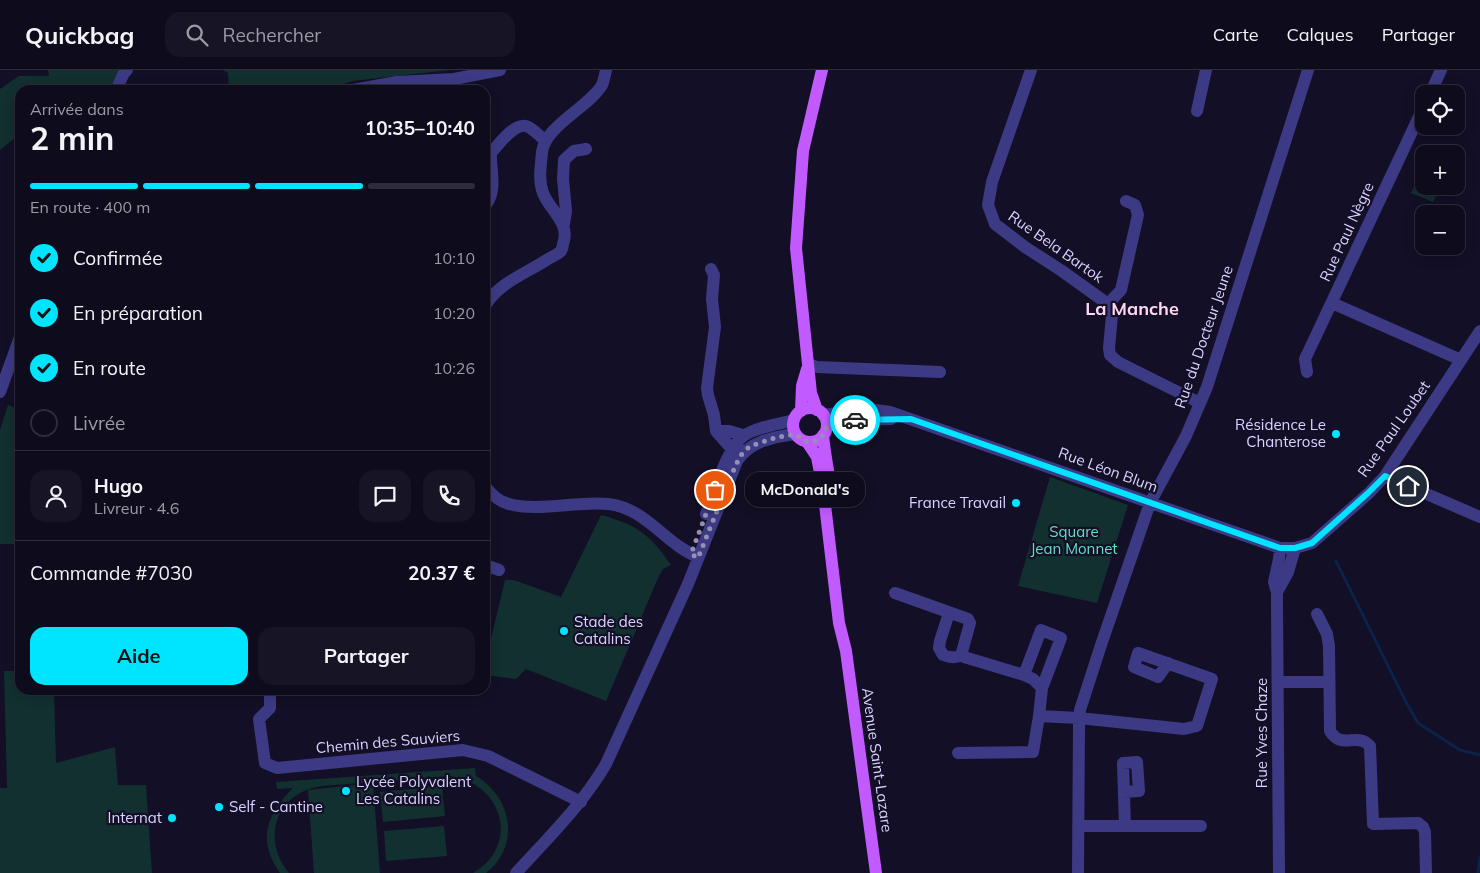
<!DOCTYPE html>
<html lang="fr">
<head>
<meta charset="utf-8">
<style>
  body { margin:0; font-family:Mulish,sans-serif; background:#171425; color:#f1f3f6; height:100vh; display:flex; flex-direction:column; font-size:19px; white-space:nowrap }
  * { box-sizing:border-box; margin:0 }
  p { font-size:16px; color:#9b9ba3 }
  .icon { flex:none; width:28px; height:28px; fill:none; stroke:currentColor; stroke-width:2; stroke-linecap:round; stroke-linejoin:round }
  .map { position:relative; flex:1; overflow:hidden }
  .drawer { position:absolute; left:15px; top:15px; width:475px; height:610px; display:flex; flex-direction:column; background:#0e0b1c; border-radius:15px; box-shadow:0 2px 12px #0003,0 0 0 1px #2e2b3b }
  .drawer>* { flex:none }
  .buttons { position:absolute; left:1415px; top:15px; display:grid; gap:10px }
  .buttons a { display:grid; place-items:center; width:50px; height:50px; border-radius:10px; background:#0e0b1c; box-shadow:0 2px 12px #0003,0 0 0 1px #2e2b3b; font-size:25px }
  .pin { position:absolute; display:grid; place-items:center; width:42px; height:42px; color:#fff; margin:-21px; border:2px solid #fff; border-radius:50%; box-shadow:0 1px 5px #0007 }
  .courier { position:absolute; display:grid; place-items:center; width:50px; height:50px; margin:-25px; border:4px solid #00e5ff; border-radius:50%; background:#fff; color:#222; box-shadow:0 1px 6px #0007 }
  .bubble { position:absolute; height:35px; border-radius:15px; background:#0e0b1c; box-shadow:0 2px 12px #0003,0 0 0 1px #2e2b3b; font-size:16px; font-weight:700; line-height:35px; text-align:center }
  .head em { font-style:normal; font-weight:700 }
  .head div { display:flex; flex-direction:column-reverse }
  .head { display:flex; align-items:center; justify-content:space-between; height:85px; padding:0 15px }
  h1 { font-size:32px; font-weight:700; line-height:38px }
  .bar { display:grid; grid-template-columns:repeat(4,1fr); gap:8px 5px; align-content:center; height:60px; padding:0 15px }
  .bar i { height:6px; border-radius:4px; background:#2e2b3b }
  .bar .current { background:#00e5ff }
  .bar p { grid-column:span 4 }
  .line { display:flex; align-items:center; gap:12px; padding:0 15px; border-top:1px solid #2e2b3b }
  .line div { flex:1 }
  .round { display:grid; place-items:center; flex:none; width:52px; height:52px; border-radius:15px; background:#171425 }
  ol { padding:0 15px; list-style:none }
  li { display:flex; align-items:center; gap:15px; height:55px }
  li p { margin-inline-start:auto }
  li .icon { padding:5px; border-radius:50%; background:#00e5ff; color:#111; stroke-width:4 }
  li:last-child { color:#9b9ba3 }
  li i { width:28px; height:28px; border:2px solid #2e2b3b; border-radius:50% }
  .button { display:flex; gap:10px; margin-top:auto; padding:10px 15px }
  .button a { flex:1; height:58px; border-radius:15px; background:#00e5ff; color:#111; font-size:20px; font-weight:700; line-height:58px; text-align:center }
  .button a+a { background:#171425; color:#f1f3f6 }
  header { display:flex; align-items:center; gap:30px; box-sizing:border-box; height:70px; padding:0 25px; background:#0e0b1c; border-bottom:1px solid #2e2b3b }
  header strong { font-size:24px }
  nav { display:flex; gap:28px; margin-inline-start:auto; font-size:18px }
  .search { width:350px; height:45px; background:#171425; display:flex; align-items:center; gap:12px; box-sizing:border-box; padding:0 18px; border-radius:15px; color:#9b9ba3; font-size:19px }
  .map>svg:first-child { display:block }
</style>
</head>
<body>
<header>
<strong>Quickbag</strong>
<div class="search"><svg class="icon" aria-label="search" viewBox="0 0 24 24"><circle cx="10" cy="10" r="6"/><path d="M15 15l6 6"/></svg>Rechercher</div>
<nav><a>Carte</a><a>Calques</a><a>Partager</a></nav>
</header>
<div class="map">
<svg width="1480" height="803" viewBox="0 0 1480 803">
  <rect width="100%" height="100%" fill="#130f26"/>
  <path fill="#12302f" d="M 48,0 L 121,0 L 108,20 L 20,20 L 20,64 L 0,80 L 0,19 L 19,6 L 49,6 Z
    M 223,0 L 450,0 L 353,11 L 325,20 L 229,20 L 228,3 Z
    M 1424,95 L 1424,116 L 1441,116 L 1433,132 L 1411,123 Z
    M 8,335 L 20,340 L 20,474 L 0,474 L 0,360 Z
    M 1050,407 L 1128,435 L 1097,533 L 1018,516 Z
    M 601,445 C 637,455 650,464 671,495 L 663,499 L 658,508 L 606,631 L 526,599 L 516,609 L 485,605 L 485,594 L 505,510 L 514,510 L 561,527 Z
    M 4,601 L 20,601 L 20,620 L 54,620 L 56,693 L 115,677 L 118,715 L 146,715 L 152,803 L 0,803 L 0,718 L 7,718 Z
    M 475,698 L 476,706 C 512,727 521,776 486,803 L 473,803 C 520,776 504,714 450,706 L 322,716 C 277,722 260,768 289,803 L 280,803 C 257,771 266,744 293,718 L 277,719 L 276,712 Z
    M 373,713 L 380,803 L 314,803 L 308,720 Z
    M 442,716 L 445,746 L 383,752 L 380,722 Z
    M 444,756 L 447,786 L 386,791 L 384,761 Z"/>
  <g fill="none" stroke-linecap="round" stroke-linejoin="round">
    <path stroke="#0c2248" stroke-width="3" d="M 1336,491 L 1406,632 L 1418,653 L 1460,680 L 1480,685
      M 1478,803 L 1480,788"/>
    <path stroke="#3d3a85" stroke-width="12" d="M 1031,0 L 992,112 L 988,135 L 995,154 L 1025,177 L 1062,201 L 1108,234 L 1112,245 L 1109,278 L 1110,285 L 1118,292 L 1200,333
      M 116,20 L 124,3 L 127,0
      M 353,20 L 397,12 L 454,9 L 500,0
      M 1430,24 L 1441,0
      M 1197,41 L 1206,0
      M 485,136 C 498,120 490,101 491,83 C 498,75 514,53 526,56 C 533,58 540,67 546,71
      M 564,154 L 566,141 L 563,109 L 564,90 L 574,81 L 586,79
      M 711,199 L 714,205 L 712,229 L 715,257 L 707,318 L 708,325 L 714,345 L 716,361 L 730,377 L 732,378 L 739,379
      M 1332,233 L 1461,290
      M 1108,234 L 1121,220 L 1138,145 L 1135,135 L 1126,131
      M 485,236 C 498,213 527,203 548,189 C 552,187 558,184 561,181 C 562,179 563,176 563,174 C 571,153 550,141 543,123 C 538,110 541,95 542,82 C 545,56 589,37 602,15 C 604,10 605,5 606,0
      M 809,294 L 817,297 L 940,302
      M 1307,302 L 1305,289 L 1424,36
      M 0,322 L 20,267
      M 823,345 L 868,339 L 890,342 L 1280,478 L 1295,478 L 1312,473 L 1369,423 L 1385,406 L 1480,261
      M 827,355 L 851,350 L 891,349
      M 716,361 L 729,361 L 743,365
      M 1385,406 L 1480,447
      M 485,416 C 491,424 499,432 509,434 C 537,442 577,431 608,434 C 646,438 665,474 698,487
      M 706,444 C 714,424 727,376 745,365 C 757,357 779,354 794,350
      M 485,495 L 499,500
      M 1277,522 L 1288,502 L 1295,478
      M 895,523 L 968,549 L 970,553 L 962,582 L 964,587 L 1024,605 L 1033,609 L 1042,618
      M 949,543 L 940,571 L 939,578 L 943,585 C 951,588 955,588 963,585
      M 1317,544 L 1327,564 L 1329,576 L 1330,661 C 1340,677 1350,667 1363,671 C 1366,672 1368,674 1370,676 L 1373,754 L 1418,753 L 1423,757 L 1425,762 L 1426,803
      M 1024,605 L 1041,560 L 1061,568 L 1042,618 L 1039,646
      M 1278,612 L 1329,612
      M 270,620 L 270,638 L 259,649 L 265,693 L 277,698 L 463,680 L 488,686 L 581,732
      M 958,683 L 1033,682 L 1039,646 L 1079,648 L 1184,659 L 1197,656 L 1212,609 L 1138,583 L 1134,597 L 1158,607 L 1168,593
      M 1124,722 L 1139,721 L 1137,692 L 1123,693 L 1125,756
      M 1078,756 L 1201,756
      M 516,803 C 548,768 582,735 606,694 L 688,514 L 737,391 C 750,371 773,367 795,364
      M 1078,803 L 1079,655 L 1080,640 L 1101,575 L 1150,433 L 1186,366 L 1207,317 L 1308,0
      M 1279,803 L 1277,535 L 1277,522 L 1274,512 L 1279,489 L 1280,478"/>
    <path stroke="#c25bff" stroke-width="12" d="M793 355a17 17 0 1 1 34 0a17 17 0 1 1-34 0Z
      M 817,340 L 811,323 L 796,178 L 803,81 L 822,0
      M 801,341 L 802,316 L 807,299
      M 823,365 C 825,387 830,409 833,432
      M 807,372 L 817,387 L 823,418 L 839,553 L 846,581 L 876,803"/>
  </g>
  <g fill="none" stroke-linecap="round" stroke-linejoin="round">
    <path stroke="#948fb3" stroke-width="5" stroke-dasharray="0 9" d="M 715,420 L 691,484 L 698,488 L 731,406 L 740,386 L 750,376 L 778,367 L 796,364 C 808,377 823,373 827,356 L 855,350"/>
    <path stroke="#00e5ff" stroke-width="6" d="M 855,350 L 911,349 L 1280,478 L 1295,478 L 1312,473 L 1368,423 L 1385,406 L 1408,416"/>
  </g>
  <g fill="#00e5ff" stroke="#130f26" stroke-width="2">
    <circle cx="1336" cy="364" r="5"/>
    <circle cx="1016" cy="433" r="5"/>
    <circle cx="564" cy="561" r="5"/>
    <circle cx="346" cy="721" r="5"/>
    <circle cx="219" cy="737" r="5"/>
    <circle cx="172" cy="748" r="5"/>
  </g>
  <g text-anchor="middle" stroke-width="4.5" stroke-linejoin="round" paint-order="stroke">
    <g font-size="15" fill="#d9d4ff" stroke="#130f26">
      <text transform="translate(1347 162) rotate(-65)" y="5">Rue Paul Nègre</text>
      <text transform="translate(1056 177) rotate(35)" y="5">Rue Bela Bartok</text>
      <text transform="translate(1204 267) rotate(-71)" y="5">Rue du Docteur Jeune</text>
      <text transform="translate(1394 359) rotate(-55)" y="5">Rue Paul Loubet</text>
      <text transform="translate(1108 400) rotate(20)" y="5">Rue Léon Blum</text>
      <text transform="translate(1262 663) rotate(-90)" y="5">Rue Yves Chaze</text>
      <text transform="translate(388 672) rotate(-5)" y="5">Chemin des Sauviers</text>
      <text transform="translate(877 690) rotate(82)" y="5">Avenue Saint-Lazare</text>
    </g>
    <g font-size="15" fill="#d9d4ff" stroke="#130f26" text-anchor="end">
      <text x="1326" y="360">Résidence Le<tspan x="1326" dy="17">Chanterose</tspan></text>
      <text x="1006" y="438">France Travail</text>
      <text x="574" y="557" text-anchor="start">Stade des<tspan x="574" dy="17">Catalins</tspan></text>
      <text x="356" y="717" text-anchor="start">Lycée Polyvalent<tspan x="356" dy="17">Les Catalins</tspan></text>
      <text x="229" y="742" text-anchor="start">Self - Cantine</text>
      <text x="162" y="753">Internat</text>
    </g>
    <g font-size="15" fill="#5fe0c0" stroke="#130f26">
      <text x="1074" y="467">Square<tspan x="1074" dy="17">Jean Monnet</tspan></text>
    </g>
    <g font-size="18" font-weight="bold" fill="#ffd6f0" stroke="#130f26">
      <text x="1132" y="245">La Manche</text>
    </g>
  </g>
</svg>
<div class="buttons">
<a><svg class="icon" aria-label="locate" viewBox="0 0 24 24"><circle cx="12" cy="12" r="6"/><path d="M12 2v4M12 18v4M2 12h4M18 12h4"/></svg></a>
<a>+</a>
<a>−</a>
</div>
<div class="pin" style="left:715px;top:420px;background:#ea580c"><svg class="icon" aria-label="bag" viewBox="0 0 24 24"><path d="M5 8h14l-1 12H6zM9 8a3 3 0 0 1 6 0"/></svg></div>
<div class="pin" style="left:1408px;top:416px;background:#1f2937"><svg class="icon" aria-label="home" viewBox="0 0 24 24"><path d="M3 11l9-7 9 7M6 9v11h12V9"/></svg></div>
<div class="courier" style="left:855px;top:350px"><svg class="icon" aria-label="car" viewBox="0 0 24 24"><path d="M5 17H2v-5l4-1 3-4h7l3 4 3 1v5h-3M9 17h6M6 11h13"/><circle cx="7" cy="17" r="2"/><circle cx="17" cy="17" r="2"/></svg></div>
<div class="bubble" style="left:745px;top:402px;width:120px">McDonald's</div>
<section class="drawer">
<div class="head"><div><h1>2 min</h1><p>Arrivée dans</p></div><em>10:35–10:40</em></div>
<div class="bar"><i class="current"></i><i class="current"></i><i class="current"></i><i></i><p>En route · 400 m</p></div>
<ol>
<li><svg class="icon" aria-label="check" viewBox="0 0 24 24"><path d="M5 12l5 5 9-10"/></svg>Confirmée<p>10:10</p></li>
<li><svg class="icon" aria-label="check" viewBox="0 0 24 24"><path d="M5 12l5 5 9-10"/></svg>En préparation<p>10:20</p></li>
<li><svg class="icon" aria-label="check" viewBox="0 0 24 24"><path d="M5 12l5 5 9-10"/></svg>En route<p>10:26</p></li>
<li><i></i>Livrée</li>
</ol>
<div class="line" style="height:90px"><a class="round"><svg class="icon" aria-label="person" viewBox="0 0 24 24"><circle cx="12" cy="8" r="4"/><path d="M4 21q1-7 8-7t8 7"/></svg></a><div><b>Hugo</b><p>Livreur · 4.6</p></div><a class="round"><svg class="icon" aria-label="chat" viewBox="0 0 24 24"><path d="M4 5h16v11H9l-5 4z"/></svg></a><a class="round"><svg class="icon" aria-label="phone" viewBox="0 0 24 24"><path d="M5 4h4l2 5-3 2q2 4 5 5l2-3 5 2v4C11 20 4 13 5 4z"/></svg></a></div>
<div class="line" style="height:65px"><div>Commande #7030</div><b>20.37 €</b></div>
<div class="button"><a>Aide</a><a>Partager</a></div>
</section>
</div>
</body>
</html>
